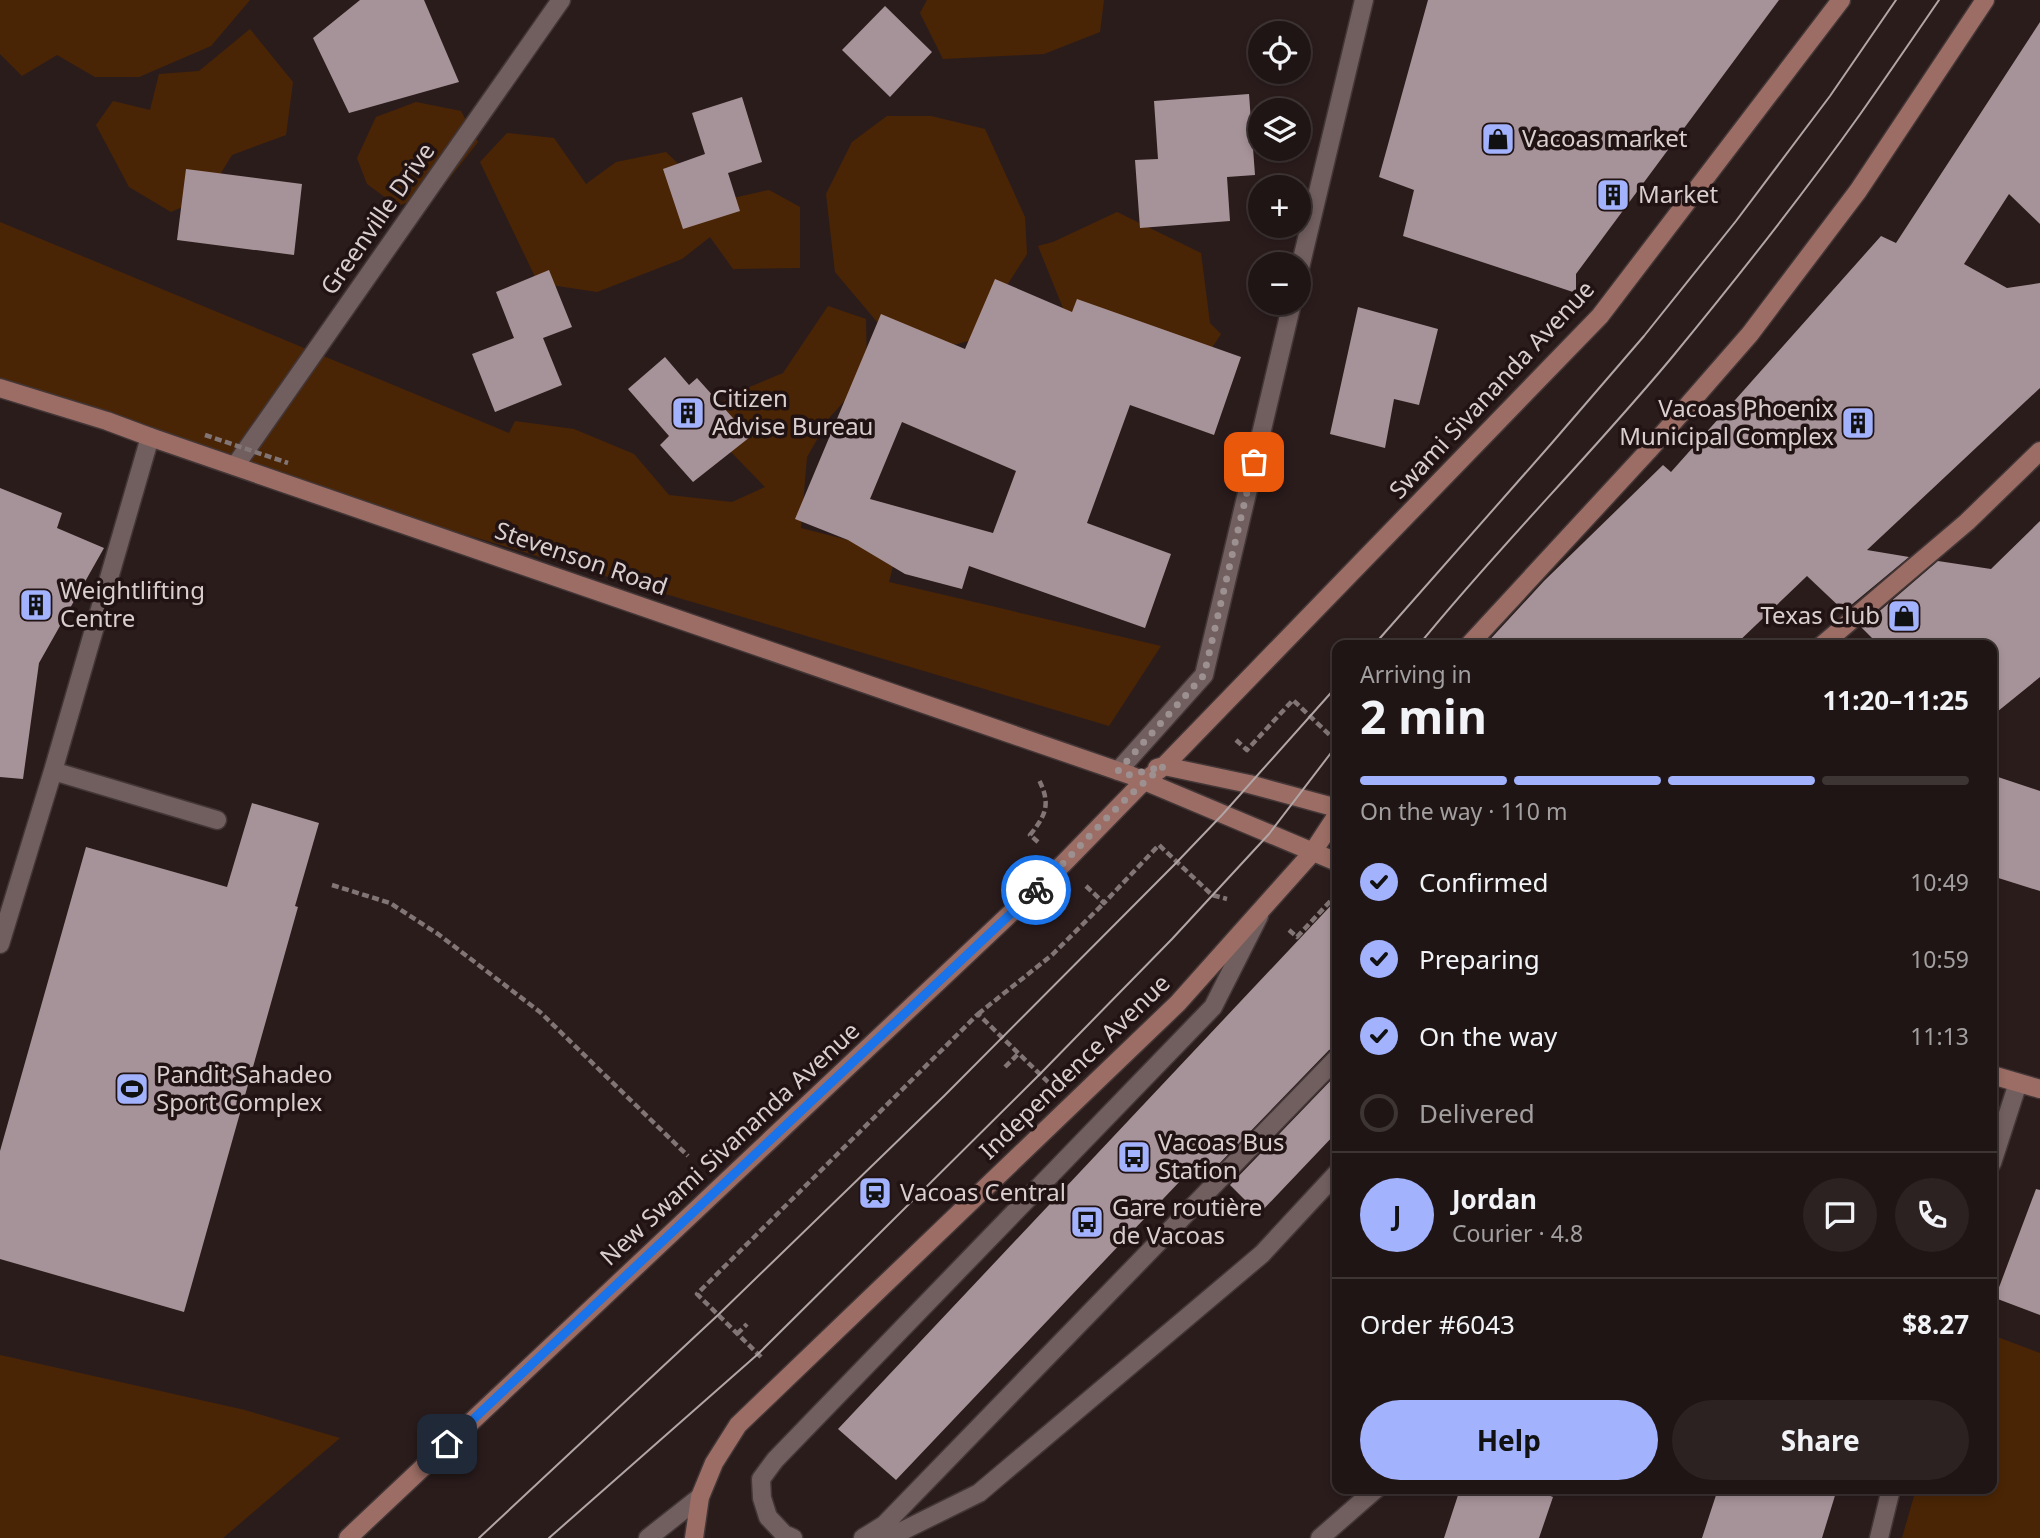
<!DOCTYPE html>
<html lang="en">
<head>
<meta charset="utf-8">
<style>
  body { margin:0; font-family:"Noto Sans",sans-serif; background:#2d2222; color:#f1f3f6; height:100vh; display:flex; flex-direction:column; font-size:26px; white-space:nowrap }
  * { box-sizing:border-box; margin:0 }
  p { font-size:23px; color:#a29fa0 }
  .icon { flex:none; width:38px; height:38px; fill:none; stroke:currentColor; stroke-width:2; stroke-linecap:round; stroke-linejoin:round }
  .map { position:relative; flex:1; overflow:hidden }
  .details { position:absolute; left:1332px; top:640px; width:665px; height:854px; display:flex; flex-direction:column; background:#201515; border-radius:14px; box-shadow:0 4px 10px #0003,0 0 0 2px #3d3434 }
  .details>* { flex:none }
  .buttons { position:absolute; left:1248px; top:21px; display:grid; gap:14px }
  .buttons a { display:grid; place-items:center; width:63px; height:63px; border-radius:50%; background:#201515; box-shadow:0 4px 10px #0003,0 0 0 2px #3d3434; font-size:35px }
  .pin { position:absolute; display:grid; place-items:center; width:60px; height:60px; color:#fff; margin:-30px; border-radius:14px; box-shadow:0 4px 10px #0006 }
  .courier { position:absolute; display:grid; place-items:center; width:70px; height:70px; margin:-35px; border:5px solid #1a73e8; border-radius:50%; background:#fff; color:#222; box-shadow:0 2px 9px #0007 }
  .headline em { font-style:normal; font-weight:700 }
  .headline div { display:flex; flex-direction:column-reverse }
  .headline { display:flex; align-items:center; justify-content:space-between; height:119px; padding:0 28px }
  h1 { font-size:46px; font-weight:700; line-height:52px }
  .bar { display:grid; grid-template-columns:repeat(4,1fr); gap:10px 7px; align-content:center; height:84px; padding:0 28px }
  .bar i { height:9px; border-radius:5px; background:#3d3434 }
  .bar .on { background:#a3b2fd }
  .bar p { grid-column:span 4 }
  .line { display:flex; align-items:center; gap:18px; padding:0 28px; border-top:2px solid #3d3434 }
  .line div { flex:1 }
  .round { display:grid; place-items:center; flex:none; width:74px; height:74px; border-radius:37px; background:#2d2222 }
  ol { padding:0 28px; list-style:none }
  li { display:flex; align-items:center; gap:21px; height:77px }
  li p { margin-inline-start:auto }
  li .icon { padding:7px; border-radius:50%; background:#a3b2fd; color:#111; stroke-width:4 }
  li:last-child { color:#a29fa0 }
  li i { width:38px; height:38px; border:4px solid #3d3434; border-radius:50% }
  .action { display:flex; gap:14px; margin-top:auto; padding:14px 28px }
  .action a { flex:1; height:80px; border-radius:42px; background:#a3b2fd; color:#111; font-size:28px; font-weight:700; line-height:80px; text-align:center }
  .action a+a { background:#2d2222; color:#f1f3f6 }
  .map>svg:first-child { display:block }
</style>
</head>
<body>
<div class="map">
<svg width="2040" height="1538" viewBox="0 0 2040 1538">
  <rect width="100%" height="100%" fill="#2b1c1c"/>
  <path fill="#4a2505" d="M 0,0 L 250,0 L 211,46 L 139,77 L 95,77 L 57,55 L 22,76 L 0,54 Z
    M 927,0 L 1104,0 L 1100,32 L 1044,54 L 943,59 L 920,13 Z
    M 250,29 L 293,82 L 286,135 L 232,155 L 207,196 L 171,212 L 129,187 L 96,125 L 113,101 L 150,110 L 159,74 L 199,71 Z
    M 416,102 L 461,111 L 478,142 L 438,193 L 397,206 L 367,184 L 357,158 L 376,117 Z
    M 887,116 L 931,116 L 985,129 L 1025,217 L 1027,254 L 972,340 L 921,354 L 883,329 L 835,272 L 826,194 L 852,142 Z
    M 507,133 L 554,138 L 586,184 L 616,162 L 666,152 L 694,179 L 711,203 L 769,190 L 800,207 L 800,268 L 733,269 L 710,237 L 682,259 L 597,292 L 538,283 L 480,162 Z
    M 1117,212 L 1201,253 L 1210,323 L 1221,334 L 1194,375 L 1065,313 L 1038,246 L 1053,242 Z
    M 0,222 L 509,433 L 515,421 L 574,429 L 634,454 L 669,495 L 732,502 L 765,487 L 731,452 L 708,411 L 735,393 L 783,373 L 828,306 L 866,319 L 867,376 L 830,417 L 807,457 L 801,528 L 848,540 L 877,536 L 894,562 L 889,582 L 1161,646 L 1109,726 L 235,466 L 0,380 Z
    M 1992,1335 L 2040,1353 L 2040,1538 L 1902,1538 L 1916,1489 L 1992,1489 Z
    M 0,1355 L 245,1410 L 340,1438 L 223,1538 L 0,1538 Z"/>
  <path fill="#a69399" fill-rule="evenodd" d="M 360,0 L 424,0 L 459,82 L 349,113 L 313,38 Z
    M 1428,0 L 1779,0 L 1576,274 L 1576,293 L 1403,236 L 1414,190 L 1379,177 Z
    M 885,6 L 932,52 L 890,97 L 842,50 Z
    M 2040,22 L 2040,224 L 2009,194 L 1964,264 L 2007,288 L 2040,283 L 2040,388 L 1867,550 L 1909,557 L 1844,611 L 1807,576 L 1734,646 L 1484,646 L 1544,581 L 1663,465 L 1671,472 L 1881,236 L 1896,243 Z
    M 1249,94 L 1255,175 L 1227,177 L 1230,221 L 1140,228 L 1135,160 L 1158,159 L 1154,101 Z
    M 742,97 L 762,162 L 728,173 L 740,211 L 683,229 L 663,169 L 705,154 L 692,113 Z
    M 186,169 L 302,184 L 294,255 L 177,240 Z
    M 549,270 L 572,327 L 543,338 L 562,385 L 495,412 L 472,354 L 514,338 L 496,292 Z
    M 995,279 L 1072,312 L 1077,299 L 1241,357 L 1214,435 L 1130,405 L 1087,523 L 1171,554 L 1145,628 L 969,566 L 962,589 L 905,574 L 848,540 L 795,519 L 881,314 L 965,349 ZM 902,422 L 1016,471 L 993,533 L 870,499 Z
    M 1358,307 L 1438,329 L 1419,405 L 1394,399 L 1385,448 L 1330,434 Z
    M 665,357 L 689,385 L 697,378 L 750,437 L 693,482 L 660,445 L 669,436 L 628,389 Z
    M 0,488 L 62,513 L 57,528 L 104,548 L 39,663 L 23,779 L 0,777 Z
    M 2040,521 L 2040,677 L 1992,716 L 1992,646 L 1880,646 L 1861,627 L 1938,561 L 1991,569 Z
    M 1992,775 L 2040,791 L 2040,891 L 1992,876 Z
    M 252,803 L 319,823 L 295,906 L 298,907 L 184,1312 L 0,1259 L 0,1151 L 86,847 L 227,887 Z
    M 1337,899 L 1337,1047 L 1329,1050 L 1214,1169 L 1202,1158 L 896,1480 L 838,1429 Z
    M 1337,1074 L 1337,1132 L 1259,1214 L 1230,1185 Z
    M 2036,1189 L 2040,1190 L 2040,1315 L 1995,1298 Z
    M 1460,1489 L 1532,1489 L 1553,1497 L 1539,1538 L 1444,1538 Z
    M 1718,1489 L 1837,1489 L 1822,1538 L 1702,1538 Z"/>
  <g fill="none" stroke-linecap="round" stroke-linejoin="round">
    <defs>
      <path id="lane" d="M 53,771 L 217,820
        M 0,944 L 53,771 L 150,437
        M 648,1538 L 700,1497
        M 793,1538 L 784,1534 L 768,1517 L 762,1498 L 761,1479 L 775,1460 L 1213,1007 L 1259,916
        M 863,1538 L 884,1525 L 1337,1058
        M 888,1538 L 979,1493 L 1262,1254 L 1337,1173"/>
      <path id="street" d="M 1298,276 L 1364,0
        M 235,466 L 561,0
        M 1118,771 L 1204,675 L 1292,303
        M 1992,1163 L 2018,1083
        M 1320,1538 L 1376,1489
        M 1879,1538 L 1891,1489"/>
      <path id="secondary" d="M 0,388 L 107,421 L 150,437 L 1130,775 L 1337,862
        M 1468,646 L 1648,451 L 1750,334 L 1858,191 L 1985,0
        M 1821,646 L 1967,522 L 2040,451
        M 1157,768 L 1164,766 L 1249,784 L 1337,808
        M 1992,1075 L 2040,1089
        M 348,1538 L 1063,864 L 1143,782 L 1164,766 L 1600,316 L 1841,0
        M 694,1538 L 700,1497 L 714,1463 L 738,1425 L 1178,1003 L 1312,853 L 1337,815"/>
    </defs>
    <use href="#lane" stroke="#433637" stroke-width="21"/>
    <use href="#street" stroke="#433637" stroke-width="21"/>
    <use href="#secondary" stroke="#433637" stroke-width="21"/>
    <path stroke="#827575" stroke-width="4.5" stroke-dasharray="7 3.5" stroke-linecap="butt" d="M 1236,740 L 1247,750 L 1293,700 L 1337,742
      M 1038,842 L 1030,835 C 1046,815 1051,804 1039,780
      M 332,885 L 390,903 L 438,934 L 540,1012 L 688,1156
      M 1086,886 L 1104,903 L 1159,845 L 1212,895 L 1227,899
      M 1289,930 L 1297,937 L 1336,895
      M 978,1014 L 1052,955 L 1104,903
      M 1005,1067 L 1018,1054
      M 737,1334 L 747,1324
      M 761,1357 L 697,1294 L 978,1014 L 1048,1082"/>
    <use href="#lane" stroke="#715e5e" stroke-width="18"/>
    <use href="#street" stroke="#715e5e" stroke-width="18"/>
    <use href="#secondary" stroke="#9b6d64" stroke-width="18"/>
    <path stroke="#b1a5a5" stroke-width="2" d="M 1373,646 L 1551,444 L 1644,336 L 1736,221 L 1830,96 L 1896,0
      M 1418,646 C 1499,546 1591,455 1673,356 C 1738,277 1802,196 1861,113 C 1887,76 1913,38 1939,0
      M 479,1538 L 718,1315 L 944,1096 L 1177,862 L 1222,815 L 1337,686
      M 549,1538 L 758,1354 L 1040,1074 L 1172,939 L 1269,834 L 1337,745"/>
    <path stroke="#827575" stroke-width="4.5" stroke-dasharray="7 3.5" stroke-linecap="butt" d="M 205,435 L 288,463"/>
  </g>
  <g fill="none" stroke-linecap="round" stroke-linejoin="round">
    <path stroke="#9d9090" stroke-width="7" stroke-dasharray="0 12.6" d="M 1036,890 C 1079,850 1117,802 1164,766 L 1130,775 L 1118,771 L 1204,675 L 1254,462"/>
    <path stroke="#1a73e8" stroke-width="9" d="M 447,1444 L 1036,890"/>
  </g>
  <defs>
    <symbol id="shop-square" viewBox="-11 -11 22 22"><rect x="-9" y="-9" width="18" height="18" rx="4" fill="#a3b2fd" stroke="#211213"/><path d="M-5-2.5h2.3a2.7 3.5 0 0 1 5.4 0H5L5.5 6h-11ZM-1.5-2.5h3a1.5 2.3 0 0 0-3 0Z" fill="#111"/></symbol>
    <symbol id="building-square" viewBox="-11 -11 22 22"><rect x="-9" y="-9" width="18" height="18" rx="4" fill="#a3b2fd" stroke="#211213"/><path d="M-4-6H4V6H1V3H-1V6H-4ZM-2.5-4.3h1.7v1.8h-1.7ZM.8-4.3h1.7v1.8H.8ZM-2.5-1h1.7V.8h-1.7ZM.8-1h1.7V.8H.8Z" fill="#111"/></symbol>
    <symbol id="stadium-square" viewBox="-11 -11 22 22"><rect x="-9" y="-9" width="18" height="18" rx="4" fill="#a3b2fd" stroke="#211213"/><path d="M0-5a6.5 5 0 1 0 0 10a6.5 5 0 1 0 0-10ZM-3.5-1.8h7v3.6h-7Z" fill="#111"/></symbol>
    <symbol id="bus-square" viewBox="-11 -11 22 22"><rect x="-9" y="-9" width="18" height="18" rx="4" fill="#a3b2fd" stroke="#211213"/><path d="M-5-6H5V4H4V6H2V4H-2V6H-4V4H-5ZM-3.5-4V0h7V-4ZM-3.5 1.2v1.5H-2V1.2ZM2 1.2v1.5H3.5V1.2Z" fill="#111"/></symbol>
    <symbol id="station-square" viewBox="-11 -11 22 22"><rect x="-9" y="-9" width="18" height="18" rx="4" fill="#a3b2fd" stroke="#211213"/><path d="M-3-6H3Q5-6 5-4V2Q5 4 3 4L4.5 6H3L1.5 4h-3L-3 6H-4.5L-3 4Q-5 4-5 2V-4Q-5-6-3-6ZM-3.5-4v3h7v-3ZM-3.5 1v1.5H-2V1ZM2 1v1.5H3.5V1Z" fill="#111"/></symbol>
  </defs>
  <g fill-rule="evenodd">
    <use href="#shop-square" x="1479" y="120" width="38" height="38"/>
    <use href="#building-square" x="1594" y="176" width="38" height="38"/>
    <use href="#building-square" x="669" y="394" width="38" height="38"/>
    <use href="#building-square" x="1839" y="404" width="38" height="38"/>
    <use href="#building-square" x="17" y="586" width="38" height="38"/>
    <use href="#shop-square" x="1885" y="597" width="38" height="38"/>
    <use href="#stadium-square" x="113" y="1070" width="38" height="38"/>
    <use href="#bus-square" x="1115" y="1138" width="38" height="38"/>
    <use href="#station-square" x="856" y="1174" width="38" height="38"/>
    <use href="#bus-square" x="1068" y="1203" width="38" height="38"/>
  </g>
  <g text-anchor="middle" stroke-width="7" stroke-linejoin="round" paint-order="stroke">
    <g font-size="24" fill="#dacfcf" stroke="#211213" text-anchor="start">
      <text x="1522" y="147">Vacoas market</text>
      <text x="1638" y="203">Market</text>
      <text x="712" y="407">Citizen<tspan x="712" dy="28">Advise Bureau</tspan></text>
      <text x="1834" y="417" text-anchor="end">Vacoas Phoenix<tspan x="1834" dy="28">Municipal Complex</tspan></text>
      <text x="60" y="599">Weightlifting<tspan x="60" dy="28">Centre</tspan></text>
      <text x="1880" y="624" text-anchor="end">Texas Club</text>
      <text x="156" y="1083">Pandit Sahadeo<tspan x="156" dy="28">Sport Complex</tspan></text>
      <text x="1158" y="1151">Vacoas Bus<tspan x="1158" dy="28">Station</tspan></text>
      <text x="900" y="1201">Vacoas Central</text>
      <text x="1112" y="1216">Gare routière<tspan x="1112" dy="28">de Vacoas</tspan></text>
    </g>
    <g font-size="24" fill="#dacfcf" stroke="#211213">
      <text transform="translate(378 219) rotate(-55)" y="8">Greenville Drive</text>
      <text transform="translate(1492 390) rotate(-47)" y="8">Swami Sivananda Avenue</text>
      <text transform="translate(581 559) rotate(19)" y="8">Stevenson Road</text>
      <text transform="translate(1075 1067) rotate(-44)" y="8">Independence Avenue</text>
      <text transform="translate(730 1144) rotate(-43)" y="8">New Swami Sivananda Avenue</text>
    </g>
  </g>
</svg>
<div class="buttons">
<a><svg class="icon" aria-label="locate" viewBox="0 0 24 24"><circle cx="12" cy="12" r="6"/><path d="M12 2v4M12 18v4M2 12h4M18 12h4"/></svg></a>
<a><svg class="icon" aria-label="layers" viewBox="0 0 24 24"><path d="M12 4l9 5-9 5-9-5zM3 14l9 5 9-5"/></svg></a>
<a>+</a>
<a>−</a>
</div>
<div class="pin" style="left:1254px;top:462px;background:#ea580c"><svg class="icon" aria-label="bag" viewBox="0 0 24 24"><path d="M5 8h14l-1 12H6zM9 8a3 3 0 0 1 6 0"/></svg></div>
<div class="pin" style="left:447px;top:1444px;background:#1f2937"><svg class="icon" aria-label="home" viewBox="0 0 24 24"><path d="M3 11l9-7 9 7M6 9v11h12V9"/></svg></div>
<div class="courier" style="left:1036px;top:890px"><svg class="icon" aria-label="bike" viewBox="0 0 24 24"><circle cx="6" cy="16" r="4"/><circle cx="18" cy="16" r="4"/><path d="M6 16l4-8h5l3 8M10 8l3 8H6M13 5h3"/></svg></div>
<section class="details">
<div class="headline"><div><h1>2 min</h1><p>Arriving in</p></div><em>11:20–11:25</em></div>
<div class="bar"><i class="on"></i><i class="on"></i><i class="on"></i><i></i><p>On the way · 110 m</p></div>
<ol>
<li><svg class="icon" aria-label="check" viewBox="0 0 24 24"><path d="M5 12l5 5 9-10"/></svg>Confirmed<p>10:49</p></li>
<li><svg class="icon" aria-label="check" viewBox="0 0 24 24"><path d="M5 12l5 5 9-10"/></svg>Preparing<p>10:59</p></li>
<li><svg class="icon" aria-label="check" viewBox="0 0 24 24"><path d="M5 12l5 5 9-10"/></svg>On the way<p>11:13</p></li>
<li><i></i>Delivered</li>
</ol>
<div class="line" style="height:126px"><b class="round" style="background:#a3b2fd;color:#111">J</b><div><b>Jordan</b><p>Courier · 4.8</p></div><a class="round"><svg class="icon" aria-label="chat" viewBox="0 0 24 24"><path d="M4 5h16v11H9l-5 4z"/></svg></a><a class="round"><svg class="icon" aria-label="phone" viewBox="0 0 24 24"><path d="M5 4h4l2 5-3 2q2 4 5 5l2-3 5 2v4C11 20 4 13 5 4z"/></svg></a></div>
<div class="line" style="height:91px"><div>Order #6043</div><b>$8.27</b></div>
<div class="action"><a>Help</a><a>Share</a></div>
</section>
</div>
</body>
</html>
